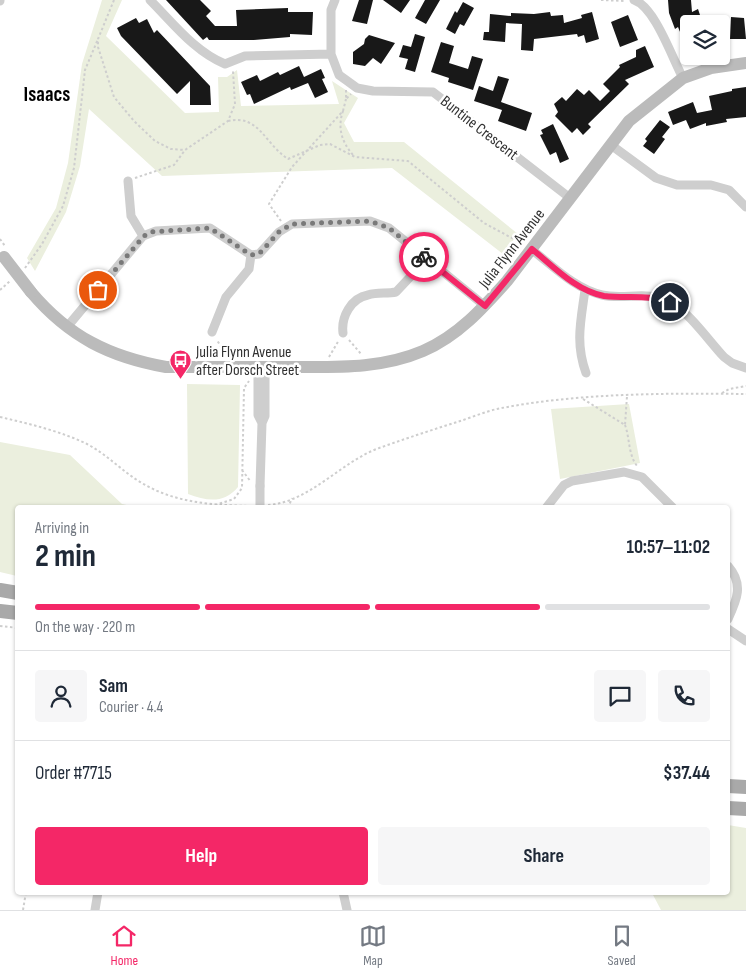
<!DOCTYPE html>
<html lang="en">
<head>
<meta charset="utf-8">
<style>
  body { margin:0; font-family:"Sofia Sans Condensed",sans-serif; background:#f6f6f7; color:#1f2937; height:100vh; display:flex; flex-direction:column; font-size:19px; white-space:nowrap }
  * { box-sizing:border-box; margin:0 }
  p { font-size:16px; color:#747a83 }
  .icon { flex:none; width:28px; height:28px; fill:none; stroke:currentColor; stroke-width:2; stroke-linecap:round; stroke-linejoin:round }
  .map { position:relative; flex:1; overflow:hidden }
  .panel { position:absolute; left:15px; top:505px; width:715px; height:390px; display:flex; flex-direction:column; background:#fff; border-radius:5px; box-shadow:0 1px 4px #0004 }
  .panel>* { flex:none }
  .controls { position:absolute; left:680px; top:15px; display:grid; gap:10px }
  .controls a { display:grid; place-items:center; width:50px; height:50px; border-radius:5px; background:#fff; box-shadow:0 1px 4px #0004; font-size:25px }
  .pin { position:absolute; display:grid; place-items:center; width:42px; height:42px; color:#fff; margin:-21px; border:2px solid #fff; border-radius:50%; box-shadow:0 1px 5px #0007 }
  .courier { position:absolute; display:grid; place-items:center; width:50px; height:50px; margin:-25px; border:4px solid #f42767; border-radius:50%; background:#fff; color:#222; box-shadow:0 1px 6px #0007 }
  .overview em { font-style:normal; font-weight:700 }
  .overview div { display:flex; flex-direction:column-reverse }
  .overview { display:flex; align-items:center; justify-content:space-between; height:85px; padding:0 20px }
  h1 { font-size:32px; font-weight:700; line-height:38px }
  .bar { display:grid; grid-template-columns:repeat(4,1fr); gap:8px 5px; align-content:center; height:60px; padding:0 20px }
  .bar i { height:6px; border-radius:4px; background:#e0e1e3 }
  .bar .on { background:#f42767 }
  .bar p { grid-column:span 4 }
  .line { display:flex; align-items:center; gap:12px; padding:0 20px; border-top:1px solid #e0e1e3 }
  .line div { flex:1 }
  .round { display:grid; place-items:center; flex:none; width:52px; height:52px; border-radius:5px; background:#f6f6f7 }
  .action { display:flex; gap:10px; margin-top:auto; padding:10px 20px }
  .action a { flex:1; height:58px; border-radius:5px; background:#f42767; color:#fff; font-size:20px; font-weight:700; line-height:58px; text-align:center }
  .action a+a { background:#f6f6f7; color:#1f2937 }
  .dock { display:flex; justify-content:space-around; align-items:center; height:70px; border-top:1px solid #e0e1e3; background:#fff; font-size:14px; color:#747a83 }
  .dock a { display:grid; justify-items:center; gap:2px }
  .dock .on { color:#f42767 }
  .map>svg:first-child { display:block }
</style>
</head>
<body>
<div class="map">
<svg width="746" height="910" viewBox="0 0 746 910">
  <rect width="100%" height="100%" fill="#fff"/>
  <path fill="#ebefde" d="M 102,0 L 122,0 L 106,36 L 185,113 L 219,112 L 218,77 L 227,77 L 237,70 L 241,106 L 339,104 L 332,81 L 358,98 L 344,123 L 354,142 L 404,142 L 518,234 L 503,254 L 392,168 L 162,176 L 89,109 L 80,166 L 66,212 L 35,271 L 27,258 L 56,208 L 68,163 L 82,64 Z
    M 187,384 L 240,385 L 238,487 C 224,504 207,501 188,494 Z
    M 629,404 L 640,463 L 560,479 L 551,409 Z
    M 0,442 L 70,455 L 122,504 L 136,507 L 18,508 L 17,576 L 0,572 Z
    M 728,825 L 746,828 L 746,910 L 661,910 L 652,893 L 728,892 Z"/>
  <path fill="#181818" d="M 166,0 L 200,0 L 211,11 L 206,16 L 215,26 L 237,26 L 236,10 L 288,8 L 288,12 L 313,12 L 312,35 L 290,34 L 290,37 L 254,40 L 209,40 L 207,37 L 203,40 Z
    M 359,0 L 373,0 L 367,24 L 352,21 Z
    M 383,0 L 410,0 L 401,13 Z
    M 425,0 L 440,0 L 426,24 L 415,18 Z
    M 668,0 L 691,0 L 692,12 L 698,9 L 702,21 L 689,24 L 689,54 L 678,27 L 675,29 L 669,13 Z
    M 463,2 L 474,8 L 464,26 L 460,24 L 455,34 L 446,29 L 455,11 L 457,13 Z
    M 550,12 L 551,16 L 563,15 L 564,23 L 582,18 L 581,15 L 592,12 L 599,39 L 586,43 L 584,35 L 578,37 L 577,34 L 534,39 L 533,51 L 521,50 L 522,24 L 506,23 L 505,42 L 483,40 L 484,32 L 489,32 L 490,14 L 511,16 L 511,13 L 534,14 Z
    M 628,15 L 638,40 L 620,47 L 611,22 Z
    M 731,17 L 744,18 L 746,39 L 730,39 Z
    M 136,18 L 139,23 L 147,19 L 154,33 L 157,30 L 210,86 L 211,105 L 190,105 L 190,81 L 177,94 L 121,36 L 117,28 Z
    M 415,34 L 425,37 L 415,72 L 405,69 L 408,59 L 399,57 L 403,45 L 411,47 Z
    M 369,35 L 395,43 L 381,64 L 373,58 L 365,66 L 353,64 L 353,52 L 364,44 L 365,39 Z
    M 441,42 L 454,46 L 449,63 L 468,69 L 472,56 L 483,59 L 473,90 L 448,82 L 449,78 L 431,72 Z
    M 645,46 L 654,67 L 625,80 L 629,84 L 588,124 L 591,127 L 583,135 L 577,128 L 572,133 L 555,116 L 558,112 L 554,104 L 562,97 L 566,101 L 577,89 L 584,95 L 589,90 L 600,101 L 610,91 L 603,84 L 620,67 L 619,65 L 636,57 L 636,50 Z
    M 299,66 L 304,77 L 321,69 L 325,78 L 322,79 L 328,92 L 315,98 L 308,83 L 291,90 L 290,87 L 254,104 L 250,94 L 247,95 L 241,82 L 257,75 L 260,81 L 278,72 L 280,75 Z
    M 498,76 L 509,79 L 501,102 L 532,113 L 526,131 L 498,121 L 502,110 L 474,101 L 479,86 L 493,91 Z
    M 746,87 L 746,117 L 726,119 L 727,122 L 706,126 L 706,123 L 690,129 L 686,120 L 673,125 L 668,112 L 693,102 L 697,113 L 712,110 L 709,96 L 732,91 L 732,89 Z
    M 660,120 L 670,127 L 662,137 L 665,139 L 654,154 L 643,146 L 647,141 L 645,139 Z
    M 553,124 L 569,159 L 560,163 L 556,152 L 550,155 L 540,135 L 543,134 L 541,130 Z"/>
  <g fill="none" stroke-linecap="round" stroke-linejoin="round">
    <path stroke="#cecece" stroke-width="2" stroke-dasharray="2.5 2.5" stroke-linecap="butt" d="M 114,0 L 98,39 L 98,47 L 114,97 L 134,121 L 155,141 L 171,149 L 185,150
      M 601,0 L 625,1
      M 346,90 L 346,99 L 351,94
      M 343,111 L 346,99
      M 228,121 C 259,114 264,143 288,159 L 320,145 L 330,144 L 355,157 L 408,161 L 484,223 L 523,244
      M 135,178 L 174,165 L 185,150 L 228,121 L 235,104 L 233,71
      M 281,221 L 269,204 L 292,167 L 343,111 C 337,128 342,143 354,156
      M 0,239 L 5,246
      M 25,268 L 42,244 L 63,206 L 74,168 L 85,70 L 98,39
      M 0,290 L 10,281
      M 349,340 L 362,355
      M 202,355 L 201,353 L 224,352 L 217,340
      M 207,355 L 225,355 L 225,357
      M 329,357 L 339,340
      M 722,393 L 729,389 L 746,386
      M 583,399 L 625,425 L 627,396
      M 0,417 C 30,424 60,431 87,444 C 106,454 120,469 137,480 C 172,503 211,505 251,506
      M 625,425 C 630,438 628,456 638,467
      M 242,470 L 251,482
      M 215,505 L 234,499 L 242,488 L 244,388 L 249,381
      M 268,505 C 311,502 342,460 382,447 C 407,438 432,430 457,422 C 470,418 484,412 497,409 C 575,393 667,393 746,394
      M 288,508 L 292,498
      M 0,626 L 18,628
      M 23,910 L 26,892"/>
    <path stroke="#cecece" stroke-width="9" d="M 150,0 C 173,23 195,52 225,64 L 245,56 L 331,54
      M 335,0 L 331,10 L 331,54 L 339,75 L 346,80 L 357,88 L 373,91 L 433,92 L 570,198
      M 634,0 C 655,7 672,58 683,78
      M 0,1 L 0,0
      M 611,145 L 656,178 L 677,185 L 711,185 L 729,190 L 746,207
      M 128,181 L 131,216 L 143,236
      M 531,249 C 553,266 575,289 602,295 C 624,300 649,290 670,302 C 689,312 709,341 724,357 L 732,363 L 746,368
      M 585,290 C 581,320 575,343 586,373
      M 67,327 L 143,236 L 156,231 L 210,228 L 251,255 L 259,254 L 279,232 L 292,224 L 370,221 L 389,228 L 485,306
      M 212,332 L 226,297 L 249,269 L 251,255
      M 343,333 C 341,317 351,298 368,295 C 377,292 387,294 396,292 L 427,259
      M 258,367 L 258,415 L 262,423
      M 260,486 L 262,423 L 265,416 L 265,367
      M 546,508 L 564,485 L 572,481 L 624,472 L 642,477 L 673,508
      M 728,566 C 744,584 737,600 728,619
      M 728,629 L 746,641
      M 343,892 L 347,910
      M 95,910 L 98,892"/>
    <path stroke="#bbb" stroke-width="12" d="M 31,292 C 69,337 110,357 166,367 C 208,367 250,367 292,367 C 337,367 381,369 423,351 C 458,336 483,308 507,281 L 629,121 L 683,78 L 711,68 L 746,63"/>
    <path stroke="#a9a9a9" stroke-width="14" d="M 0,590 L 18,593
      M 0,611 L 18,613
      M 728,786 L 746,787
      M 728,808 L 746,809"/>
    <path stroke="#cecece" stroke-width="9" d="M 260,508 L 260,486"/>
    <path stroke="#bbb" stroke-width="12" d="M 4,257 L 31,292"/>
  </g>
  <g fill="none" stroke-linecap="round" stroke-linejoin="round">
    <path stroke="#797979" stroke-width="5" stroke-dasharray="0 9" d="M 98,290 L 144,236 L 150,232 L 210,228 L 251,255 L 259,254 L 279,232 L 292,224 L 370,221 L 389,228 L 424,257"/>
    <path stroke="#f42767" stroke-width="6" d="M 424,257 L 485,306 L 532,249 C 553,266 576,291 604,296 C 626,299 648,294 670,302"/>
  </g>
  <defs>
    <symbol id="bus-pin" viewBox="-11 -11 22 30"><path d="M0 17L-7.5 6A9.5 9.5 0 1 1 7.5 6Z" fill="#f42767" stroke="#fff"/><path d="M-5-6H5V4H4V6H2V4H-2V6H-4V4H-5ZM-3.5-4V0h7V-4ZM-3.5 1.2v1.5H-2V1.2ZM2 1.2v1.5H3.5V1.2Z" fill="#fff"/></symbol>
  </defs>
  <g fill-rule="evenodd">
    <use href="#bus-pin" x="168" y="348" width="25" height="34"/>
  </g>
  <g text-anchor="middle" stroke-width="5" stroke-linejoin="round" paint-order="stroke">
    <g font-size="16" fill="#313131" stroke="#fff">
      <text transform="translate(480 127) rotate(38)" y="6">Buntine Crescent</text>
      <text transform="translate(511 248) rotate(-52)" y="6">Julia Flynn Avenue</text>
    </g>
    <g font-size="16" fill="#313131" stroke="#fff" text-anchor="start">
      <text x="196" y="357">Julia Flynn Avenue<tspan x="196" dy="18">after Dorsch Street</tspan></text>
    </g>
    <g font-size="21" font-weight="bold" fill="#000" stroke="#fff">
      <text x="47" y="101">Isaacs</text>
    </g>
  </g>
</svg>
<div class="controls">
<a><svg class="icon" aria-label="layers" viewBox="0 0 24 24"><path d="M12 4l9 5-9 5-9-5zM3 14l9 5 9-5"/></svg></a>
</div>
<div class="pin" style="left:98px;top:290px;background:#ea580c"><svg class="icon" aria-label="bag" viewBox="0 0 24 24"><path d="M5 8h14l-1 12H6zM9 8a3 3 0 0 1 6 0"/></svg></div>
<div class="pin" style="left:670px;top:302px;background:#1f2937"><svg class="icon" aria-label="home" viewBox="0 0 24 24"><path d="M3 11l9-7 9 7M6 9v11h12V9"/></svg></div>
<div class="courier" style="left:424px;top:257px"><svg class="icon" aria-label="bike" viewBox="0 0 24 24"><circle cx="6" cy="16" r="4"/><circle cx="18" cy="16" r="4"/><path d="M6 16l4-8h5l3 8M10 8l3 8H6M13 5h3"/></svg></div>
<section class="panel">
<div class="overview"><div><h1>2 min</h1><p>Arriving in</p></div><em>10:57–11:02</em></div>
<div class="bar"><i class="on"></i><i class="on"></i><i class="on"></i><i></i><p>On the way · 220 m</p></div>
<div class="line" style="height:90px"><a class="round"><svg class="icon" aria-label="person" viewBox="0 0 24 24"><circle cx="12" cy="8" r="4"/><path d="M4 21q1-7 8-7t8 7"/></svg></a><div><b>Sam</b><p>Courier · 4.4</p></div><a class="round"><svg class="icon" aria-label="chat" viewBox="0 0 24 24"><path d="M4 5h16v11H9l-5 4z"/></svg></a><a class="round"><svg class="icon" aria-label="phone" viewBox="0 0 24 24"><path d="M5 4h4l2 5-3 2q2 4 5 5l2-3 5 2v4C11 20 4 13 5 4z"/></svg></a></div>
<div class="line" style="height:65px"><div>Order #7715</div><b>$37.44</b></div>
<div class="action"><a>Help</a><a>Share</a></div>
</section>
</div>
<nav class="dock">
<a class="on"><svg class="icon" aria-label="home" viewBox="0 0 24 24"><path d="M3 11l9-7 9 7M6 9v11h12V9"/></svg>Home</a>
<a><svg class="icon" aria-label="map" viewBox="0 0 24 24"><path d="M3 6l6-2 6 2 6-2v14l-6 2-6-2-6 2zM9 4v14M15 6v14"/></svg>Map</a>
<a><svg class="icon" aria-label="saved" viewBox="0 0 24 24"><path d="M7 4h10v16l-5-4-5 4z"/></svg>Saved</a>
</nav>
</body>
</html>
